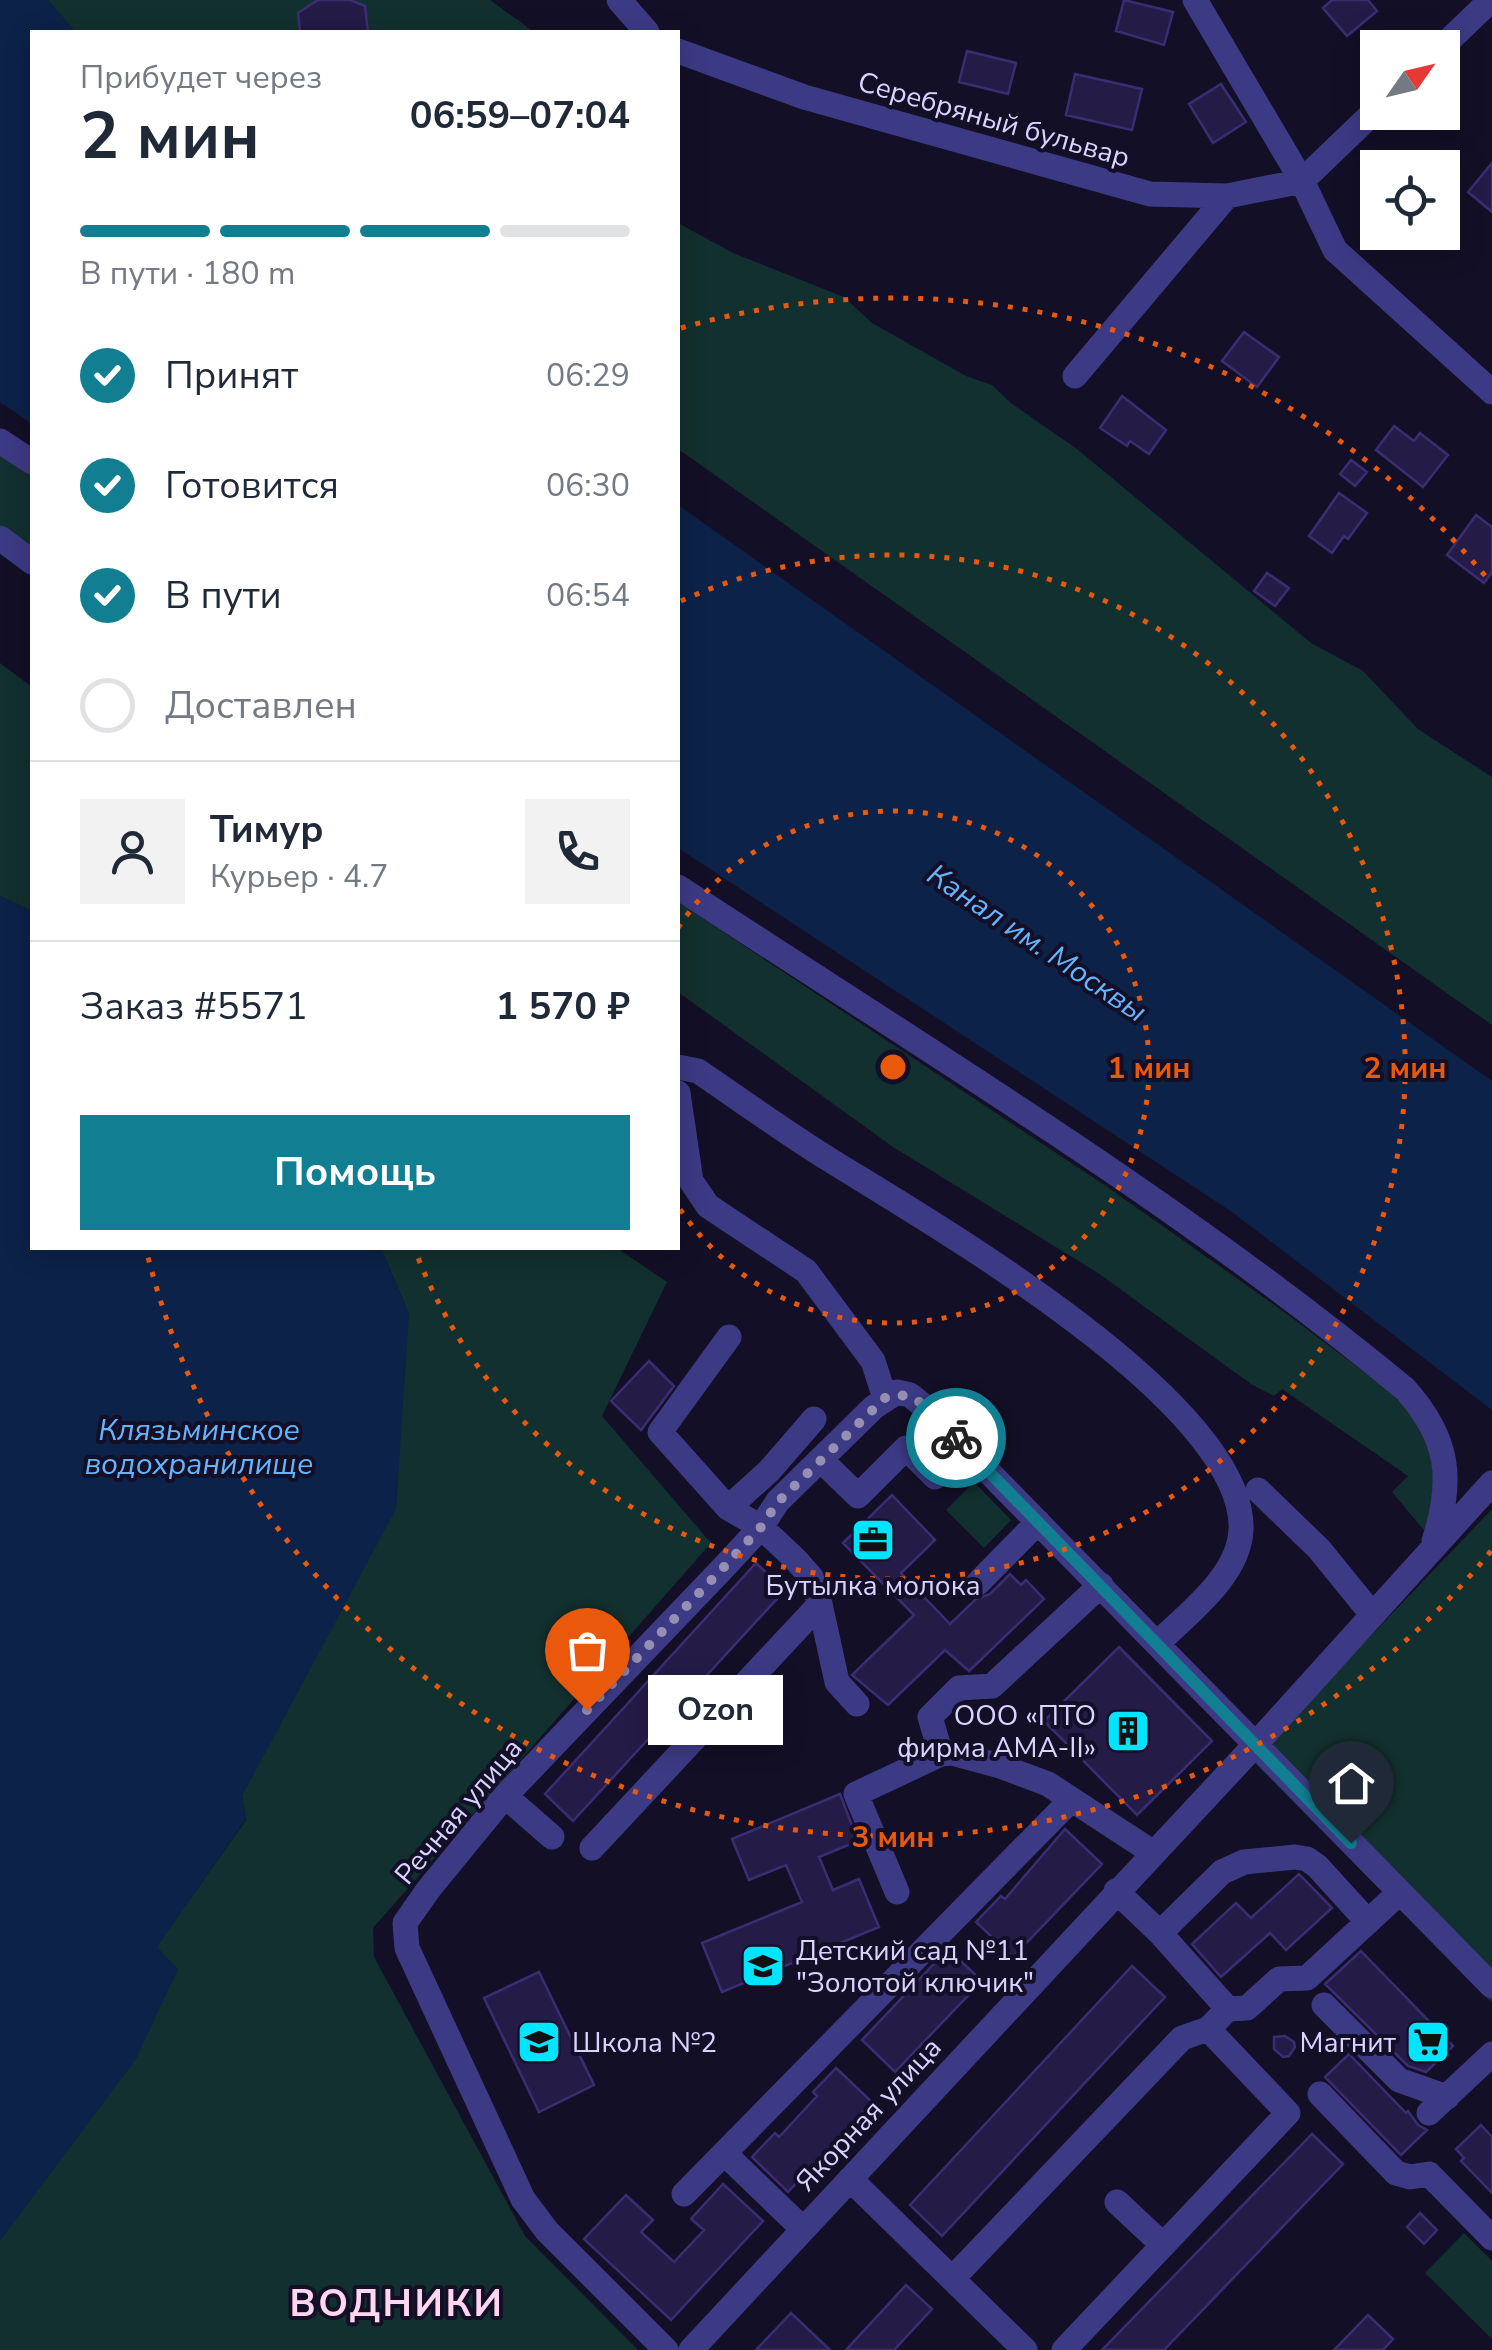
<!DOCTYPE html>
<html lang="ru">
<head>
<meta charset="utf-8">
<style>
  body { margin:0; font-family:"Nunito Sans",sans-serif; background:#f2f2f3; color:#1f2937; height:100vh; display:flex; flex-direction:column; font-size:38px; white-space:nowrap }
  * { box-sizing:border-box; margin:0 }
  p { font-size:32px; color:#747a83 }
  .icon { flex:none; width:55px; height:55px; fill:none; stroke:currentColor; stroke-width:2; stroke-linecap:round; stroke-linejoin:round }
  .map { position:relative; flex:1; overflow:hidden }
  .details { position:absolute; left:30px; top:30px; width:650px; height:1220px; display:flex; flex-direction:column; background:#fff; border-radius:0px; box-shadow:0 5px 25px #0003 }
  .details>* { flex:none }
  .needle { width:65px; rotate:56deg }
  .controls { position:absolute; left:1360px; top:30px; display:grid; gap:20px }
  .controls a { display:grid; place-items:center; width:100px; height:100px; border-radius:0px; background:#fff; box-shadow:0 5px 25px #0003; font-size:50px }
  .pin { position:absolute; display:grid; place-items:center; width:85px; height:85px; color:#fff; margin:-102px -42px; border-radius:50% 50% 50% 0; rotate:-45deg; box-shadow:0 0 10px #0007 }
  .pin .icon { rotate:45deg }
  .courier { position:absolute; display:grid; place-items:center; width:100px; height:100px; margin:-50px; border:8px solid #117e91; border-radius:50%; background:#fff; color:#222; box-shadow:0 2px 12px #0007 }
  .bubble { position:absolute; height:70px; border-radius:0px; background:#fff; box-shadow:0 5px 25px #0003; font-size:32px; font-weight:700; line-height:70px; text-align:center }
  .summary em { font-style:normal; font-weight:700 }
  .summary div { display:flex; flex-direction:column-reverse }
  .summary { display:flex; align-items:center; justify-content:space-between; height:170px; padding:0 50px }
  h1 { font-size:65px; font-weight:700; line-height:75px }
  .bar { display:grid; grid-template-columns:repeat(4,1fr); gap:15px 10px; align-content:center; height:120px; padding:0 50px }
  .bar i { height:12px; border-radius:8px; background:#e0e1e3 }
  .bar .active { background:#117e91 }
  .bar p { grid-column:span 4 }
  .line { display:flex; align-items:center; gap:25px; padding:0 50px; border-top:2px solid #e0e1e3 }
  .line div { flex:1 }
  .round { display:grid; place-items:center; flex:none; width:105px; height:105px; border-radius:0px; background:#f2f2f3 }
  ol { padding:0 50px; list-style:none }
  li { display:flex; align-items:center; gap:30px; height:110px }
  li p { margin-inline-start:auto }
  li .icon { padding:10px; border-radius:50%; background:#117e91; color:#fff; stroke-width:4 }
  li:last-child { color:#747a83 }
  li i { width:55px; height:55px; border:5px solid #e0e1e3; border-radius:50% }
  .button { display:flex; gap:20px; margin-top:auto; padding:20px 50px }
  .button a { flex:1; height:115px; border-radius:0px; background:#117e91; color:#fff; font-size:40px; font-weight:700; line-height:115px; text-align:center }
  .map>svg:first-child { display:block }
</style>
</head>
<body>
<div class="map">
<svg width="1492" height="2350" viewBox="0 0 1492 2350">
  <rect width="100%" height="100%" fill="#130f26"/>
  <path fill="#12302f" d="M 48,0 L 490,0 L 534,32 L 75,32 Z
    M 678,223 L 733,253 L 844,297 L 872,323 L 966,376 L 992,385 L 1011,403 L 1077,449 L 1311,643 L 1363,671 L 1418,729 L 1492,777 L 1492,1025 L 678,449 Z
    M 0,454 L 32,476 L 32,549 L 0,525 Z
    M 0,663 L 32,687 L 32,911 L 0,896 Z
    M 678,902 L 1106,1186 L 1276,1306 L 1383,1386 L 1413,1414 L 1429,1443 L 1435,1492 L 1428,1535 L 1392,1492 L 1408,1476 L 1282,1389 L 1274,1396 L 1251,1384 L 1098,1273 L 893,1147 L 678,992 Z
    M 381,1248 L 617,1248 L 667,1282 L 602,1416 L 711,1543 L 373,1928 L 374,1957 L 525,2236 L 638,2350 L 0,2350 L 0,2238 L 156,1947 L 246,1820 L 242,1796 L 409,1314 Z
    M 974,1482 L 1011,1520 L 984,1548 L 946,1510 Z
    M 1492,1509 L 1492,2003 L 1252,1760 Z
    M 1464,2233 L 1492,2261 L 1492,2339 L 1425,2273 Z"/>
  <path fill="#0c2248" d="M 0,0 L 48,0 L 75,32 L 32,32 L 32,424 L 0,402 Z
    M 678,505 L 1492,1081 L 1492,1410 L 1232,1212 L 678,848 Z
    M 0,896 L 32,911 L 32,1248 L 381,1248 L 409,1314 L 396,1509 L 242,1796 L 246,1819 L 157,1947 L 178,1969 L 136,2059 L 0,2241 Z"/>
  <path fill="#241b47" stroke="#3b2d73" stroke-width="2.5" d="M 318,0 L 350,0 L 365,6 L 368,32 L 300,32 L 298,13 Z
    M 1124,0 L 1173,12 L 1164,45 L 1116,31 Z
    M 1332,0 L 1368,0 L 1377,11 L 1347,36 L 1323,8 Z
    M 967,51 L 1016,63 L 1008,94 L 959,82 Z
    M 1075,74 L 1142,89 L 1132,130 L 1066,115 Z
    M 1221,84 L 1246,122 L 1213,143 L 1189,104 Z
    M 1492,163 L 1492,212 L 1468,192 Z
    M 1244,332 L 1279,357 L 1257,387 L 1222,361 Z
    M 1122,396 L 1166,430 L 1149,454 L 1130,441 L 1127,446 L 1100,428 Z
    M 1394,426 L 1414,441 L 1420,433 L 1448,455 L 1423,487 L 1376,450 Z
    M 1351,460 L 1367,472 L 1355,486 L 1340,474 Z
    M 1339,493 L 1367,513 L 1348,539 L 1344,536 L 1332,553 L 1309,536 Z
    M 1476,515 L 1492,527 L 1492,572 L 1484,583 L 1447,555 Z
    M 1267,573 L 1289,588 L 1275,606 L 1254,591 Z
    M 649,1361 L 674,1386 L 641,1430 L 611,1401 Z
    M 892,1495 L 935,1540 L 901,1573 L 950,1624 L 976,1599 L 990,1594 L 1010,1574 L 1021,1585 L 1026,1580 L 1044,1599 L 969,1671 L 945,1650 L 888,1705 L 852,1675 L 914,1615 L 843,1543 Z
    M 756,1563 L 785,1590 L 573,1821 L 545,1794 Z
    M 1119,1647 L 1212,1741 L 1137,1815 L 1044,1721 Z
    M 840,1794 L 858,1841 L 819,1857 L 833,1890 L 859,1879 L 879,1927 L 722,1992 L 702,1943 L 802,1902 L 786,1865 L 749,1880 L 732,1839 Z
    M 1065,1829 L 1102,1864 L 1013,1957 L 976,1922 L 1001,1896 L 1005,1899 Z
    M 1299,1874 L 1332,1908 L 1286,1950 L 1270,1933 L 1221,1977 L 1192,1944 L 1236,1903 L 1251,1918 Z
    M 948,1949 L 982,1981 L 895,2072 L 862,2040 Z
    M 1361,1951 L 1453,2046 L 1426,2072 L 1408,2066 L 1325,1984 Z
    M 1132,1966 L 1165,1997 L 942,2236 L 910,2205 Z
    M 539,1972 L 594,2085 L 539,2112 L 484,1998 Z
    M 1285,2036 L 1294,2042 L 1295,2047 L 1289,2056 L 1283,2057 L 1274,2049 L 1274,2037 Z
    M 1349,2054 L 1406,2113 L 1408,2111 L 1418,2125 L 1427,2130 L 1401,2155 L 1325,2077 Z
    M 836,2068 L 872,2102 L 788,2192 L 752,2157 L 775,2133 L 779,2137 L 817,2096 L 813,2092 Z
    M 1481,2125 L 1492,2137 L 1492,2193 L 1461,2161 L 1464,2158 L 1456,2149 Z
    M 1312,2134 L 1343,2164 L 1164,2350 L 1102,2350 Z
    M 723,2184 L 763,2221 L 671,2320 L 584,2239 L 626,2195 L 653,2220 L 641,2232 L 674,2262 L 704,2230 L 691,2219 Z
    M 1420,2213 L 1437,2230 L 1424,2244 L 1407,2227 Z
    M 906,2285 L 932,2309 L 894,2350 L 846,2350 Z
    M 791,2313 L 830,2350 L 756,2350 Z
    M 1368,2315 L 1393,2339 L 1383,2350 L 1334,2350 Z"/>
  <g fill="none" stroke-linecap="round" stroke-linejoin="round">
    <path stroke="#3d3a85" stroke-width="25" d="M 619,0 L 647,32
      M 1195,0 L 1302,181 L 1335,250 L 1492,392
      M 1441,48 L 1491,0
      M 678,51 L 804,97 L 1150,194 L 1227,196 L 1302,181
      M 1302,181 L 1378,108
      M 1075,376 L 1227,196
      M 0,441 L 32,462
      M 0,538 L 32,562
      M 678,887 C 923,1048 1178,1201 1405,1389 C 1449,1438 1454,1479 1434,1541
      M 678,1067 L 698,1071 C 742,1101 785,1132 830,1160 C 928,1221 1247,1404 1241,1530 C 1239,1576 1188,1613 1158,1643
      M 678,1093 L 691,1181 L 708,1206 L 806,1271 L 873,1361 L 885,1398
      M 821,1460 L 858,1496 L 906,1448 L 935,1477
      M 1258,1490 L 1319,1549 L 1371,1613
      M 728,1508 L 769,1471 L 814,1419
      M 978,1583 L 1038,1522
      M 820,1604 L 837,1682 L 857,1704
      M 941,1754 L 930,1717 L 959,1688 L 992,1686 L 1101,1585
      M 505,1796 L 552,1837
      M 592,1848 L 820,1604 L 811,1577 L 796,1560 L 761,1527 L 728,1508 L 660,1432 L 729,1337
      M 1116,1891 L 1160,1933 L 1222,1872 L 1244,1862 L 1295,1857 L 1307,1859 L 1317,1866 L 1368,1922
      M 897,1892 L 856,1794 L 941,1754 L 952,1753 L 1000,1766 L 1048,1784 L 1152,1852
      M 1160,1933 L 1228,2009
      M 1324,2005 L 1399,2080 L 1447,2097
      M 1320,2094 L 1396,2173 L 1410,2177 L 1429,2174 L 1492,2238
      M 1429,2113 L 1492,2054
      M 724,2153 L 803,2229
      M 850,2179 L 1025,2350
      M 684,2194 L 1071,1800
      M 1117,2202 L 1163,2245
      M 952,2279 L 1182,2038 L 1208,2029
      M 666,2350 L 547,2231 L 523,2199 L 407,1948 L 405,1923 L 428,1890 L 505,1796 L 724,1567 L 761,1527 L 778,1501 L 874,1407 L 897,1392 L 910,1395 L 925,1407 L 1492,1986
      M 691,2350 L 1255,1745 L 1492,1483
      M 1064,2350 L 1288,2113 L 1208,2029 L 1228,2009 L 1247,2008 L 1279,1979 L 1307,1978 L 1399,1893"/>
  </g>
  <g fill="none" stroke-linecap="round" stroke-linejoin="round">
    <path stroke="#948fb3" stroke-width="10" stroke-dasharray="0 18" d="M 587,1710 L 724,1567 L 761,1527 L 778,1502 L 885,1398 C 915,1385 937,1419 956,1438"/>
    <path stroke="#117e91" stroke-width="12" d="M 956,1438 L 1351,1843"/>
  </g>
  <g fill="none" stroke="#e8590c" stroke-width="5" stroke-dasharray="5 10">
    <path d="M678 928A256 256 0 1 1 678 1206"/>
    <path d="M681 601A512 512 0 1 1 415 1250"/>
    <path d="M1491 1551A769 769 0 0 1 147 1253M681 328A769 769 0 0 1 1491 583"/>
  </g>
  <defs>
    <symbol id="office-square" viewBox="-11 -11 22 22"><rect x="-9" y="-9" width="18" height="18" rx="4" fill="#00e5ff" stroke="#130f26"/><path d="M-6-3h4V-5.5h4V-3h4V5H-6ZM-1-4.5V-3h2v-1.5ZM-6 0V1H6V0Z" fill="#111"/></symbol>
    <symbol id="building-square" viewBox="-11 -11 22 22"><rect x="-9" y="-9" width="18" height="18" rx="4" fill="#00e5ff" stroke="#130f26"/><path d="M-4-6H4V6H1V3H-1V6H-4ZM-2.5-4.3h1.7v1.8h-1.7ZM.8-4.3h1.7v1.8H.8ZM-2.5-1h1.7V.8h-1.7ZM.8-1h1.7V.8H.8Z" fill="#111"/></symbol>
    <symbol id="school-square" viewBox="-11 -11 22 22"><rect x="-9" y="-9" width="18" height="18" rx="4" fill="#00e5ff" stroke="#130f26"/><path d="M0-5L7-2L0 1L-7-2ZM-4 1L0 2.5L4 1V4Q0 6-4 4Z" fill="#111"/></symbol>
    <symbol id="supermarket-square" viewBox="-11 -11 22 22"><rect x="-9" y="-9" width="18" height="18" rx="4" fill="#00e5ff" stroke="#130f26"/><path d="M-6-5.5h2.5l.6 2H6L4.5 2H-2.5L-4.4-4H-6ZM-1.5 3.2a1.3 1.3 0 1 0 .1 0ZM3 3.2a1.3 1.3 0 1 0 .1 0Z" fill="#111"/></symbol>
  </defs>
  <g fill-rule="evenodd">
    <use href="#office-square" x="848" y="1515" width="50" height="50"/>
    <use href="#building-square" x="1103" y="1706" width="50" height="50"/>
    <use href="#school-square" x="738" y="1941" width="50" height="50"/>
    <use href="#school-square" x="514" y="2017" width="50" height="50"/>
    <use href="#supermarket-square" x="1403" y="2017" width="50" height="50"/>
  </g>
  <g text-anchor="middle" stroke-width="8" stroke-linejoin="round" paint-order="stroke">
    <g font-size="28" fill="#d9d4ff" stroke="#130f26">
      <text transform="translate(994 119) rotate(16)" y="10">Серебряный бульвар</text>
      <text transform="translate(458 1811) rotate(-50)" y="10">Речная улица</text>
      <text transform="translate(868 2114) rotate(-47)" y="10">Якорная улица</text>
    </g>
    <g font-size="28" fill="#d9d4ff" stroke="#130f26" text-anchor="end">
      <text x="873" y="1595" text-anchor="middle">Бутылка молока</text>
      <text x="1096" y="1725">ООО «ПТО<tspan x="1096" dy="32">фирма АМА-II»</tspan></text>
      <text x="796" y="1960" text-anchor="start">Детский сад №11<tspan x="796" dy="32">"Золотой ключик"</tspan></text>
      <text x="572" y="2052" text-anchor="start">Школа №2</text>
      <text x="1396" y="2052">Магнит</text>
    </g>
    <g font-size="30" font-style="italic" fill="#62b6ff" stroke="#130f26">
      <text transform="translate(1037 943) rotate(34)" y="10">Канал им. Москвы</text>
      <text x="199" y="1440">Клязьминское<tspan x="199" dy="34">водохранилище</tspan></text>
    </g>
    <g font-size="38" font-weight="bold" letter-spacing="2.5" fill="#ffd6f0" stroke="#130f26">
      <text x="397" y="2316">ВОДНИКИ</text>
    </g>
  </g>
  <circle cx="893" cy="1067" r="15" fill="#e8590c" stroke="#130f26" stroke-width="5"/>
  <g font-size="30" text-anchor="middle" font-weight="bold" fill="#e8590c" stroke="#130f26" stroke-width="8" stroke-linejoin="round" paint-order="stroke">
    <text x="1149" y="1078">1 мин</text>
    <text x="1405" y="1078">2 мин</text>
    <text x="893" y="1847">3 мин</text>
  </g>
</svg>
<div class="controls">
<a><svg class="needle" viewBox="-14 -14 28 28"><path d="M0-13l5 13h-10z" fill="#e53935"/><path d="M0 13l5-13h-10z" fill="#747a83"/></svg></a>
<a><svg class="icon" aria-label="locate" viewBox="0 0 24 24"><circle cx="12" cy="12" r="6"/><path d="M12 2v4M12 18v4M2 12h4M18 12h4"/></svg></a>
</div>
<div class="pin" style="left:587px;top:1710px;background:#ea580c"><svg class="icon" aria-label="bag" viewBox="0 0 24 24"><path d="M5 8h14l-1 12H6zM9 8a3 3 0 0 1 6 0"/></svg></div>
<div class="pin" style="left:1351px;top:1843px;background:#1f2937"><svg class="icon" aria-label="home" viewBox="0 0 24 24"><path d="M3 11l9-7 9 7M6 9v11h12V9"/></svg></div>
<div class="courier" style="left:956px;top:1438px"><svg class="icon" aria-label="bike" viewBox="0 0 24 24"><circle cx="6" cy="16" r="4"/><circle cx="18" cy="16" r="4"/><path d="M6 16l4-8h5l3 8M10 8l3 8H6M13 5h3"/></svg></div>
<div class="bubble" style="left:648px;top:1675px;width:135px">Ozon</div>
<section class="details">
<div class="summary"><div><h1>2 мин</h1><p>Прибудет через</p></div><em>06:59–07:04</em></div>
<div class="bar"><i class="active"></i><i class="active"></i><i class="active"></i><i></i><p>В пути · 180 m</p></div>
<ol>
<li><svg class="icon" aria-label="check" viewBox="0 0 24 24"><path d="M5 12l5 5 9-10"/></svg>Принят<p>06:29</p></li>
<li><svg class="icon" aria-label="check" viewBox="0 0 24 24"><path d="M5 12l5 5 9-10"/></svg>Готовится<p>06:30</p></li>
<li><svg class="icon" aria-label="check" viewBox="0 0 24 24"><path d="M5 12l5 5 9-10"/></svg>В пути<p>06:54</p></li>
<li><i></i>Доставлен</li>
</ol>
<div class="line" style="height:180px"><a class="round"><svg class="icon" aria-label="person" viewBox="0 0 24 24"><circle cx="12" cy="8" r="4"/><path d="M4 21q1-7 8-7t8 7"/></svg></a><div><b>Тимур</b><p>Курьер · 4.7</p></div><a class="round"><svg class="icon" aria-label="phone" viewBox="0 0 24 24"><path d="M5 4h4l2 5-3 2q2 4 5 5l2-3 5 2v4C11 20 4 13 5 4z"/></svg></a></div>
<div class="line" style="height:130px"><div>Заказ #5571</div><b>1 570 ₽</b></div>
<div class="button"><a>Помощь</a></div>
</section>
</div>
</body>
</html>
